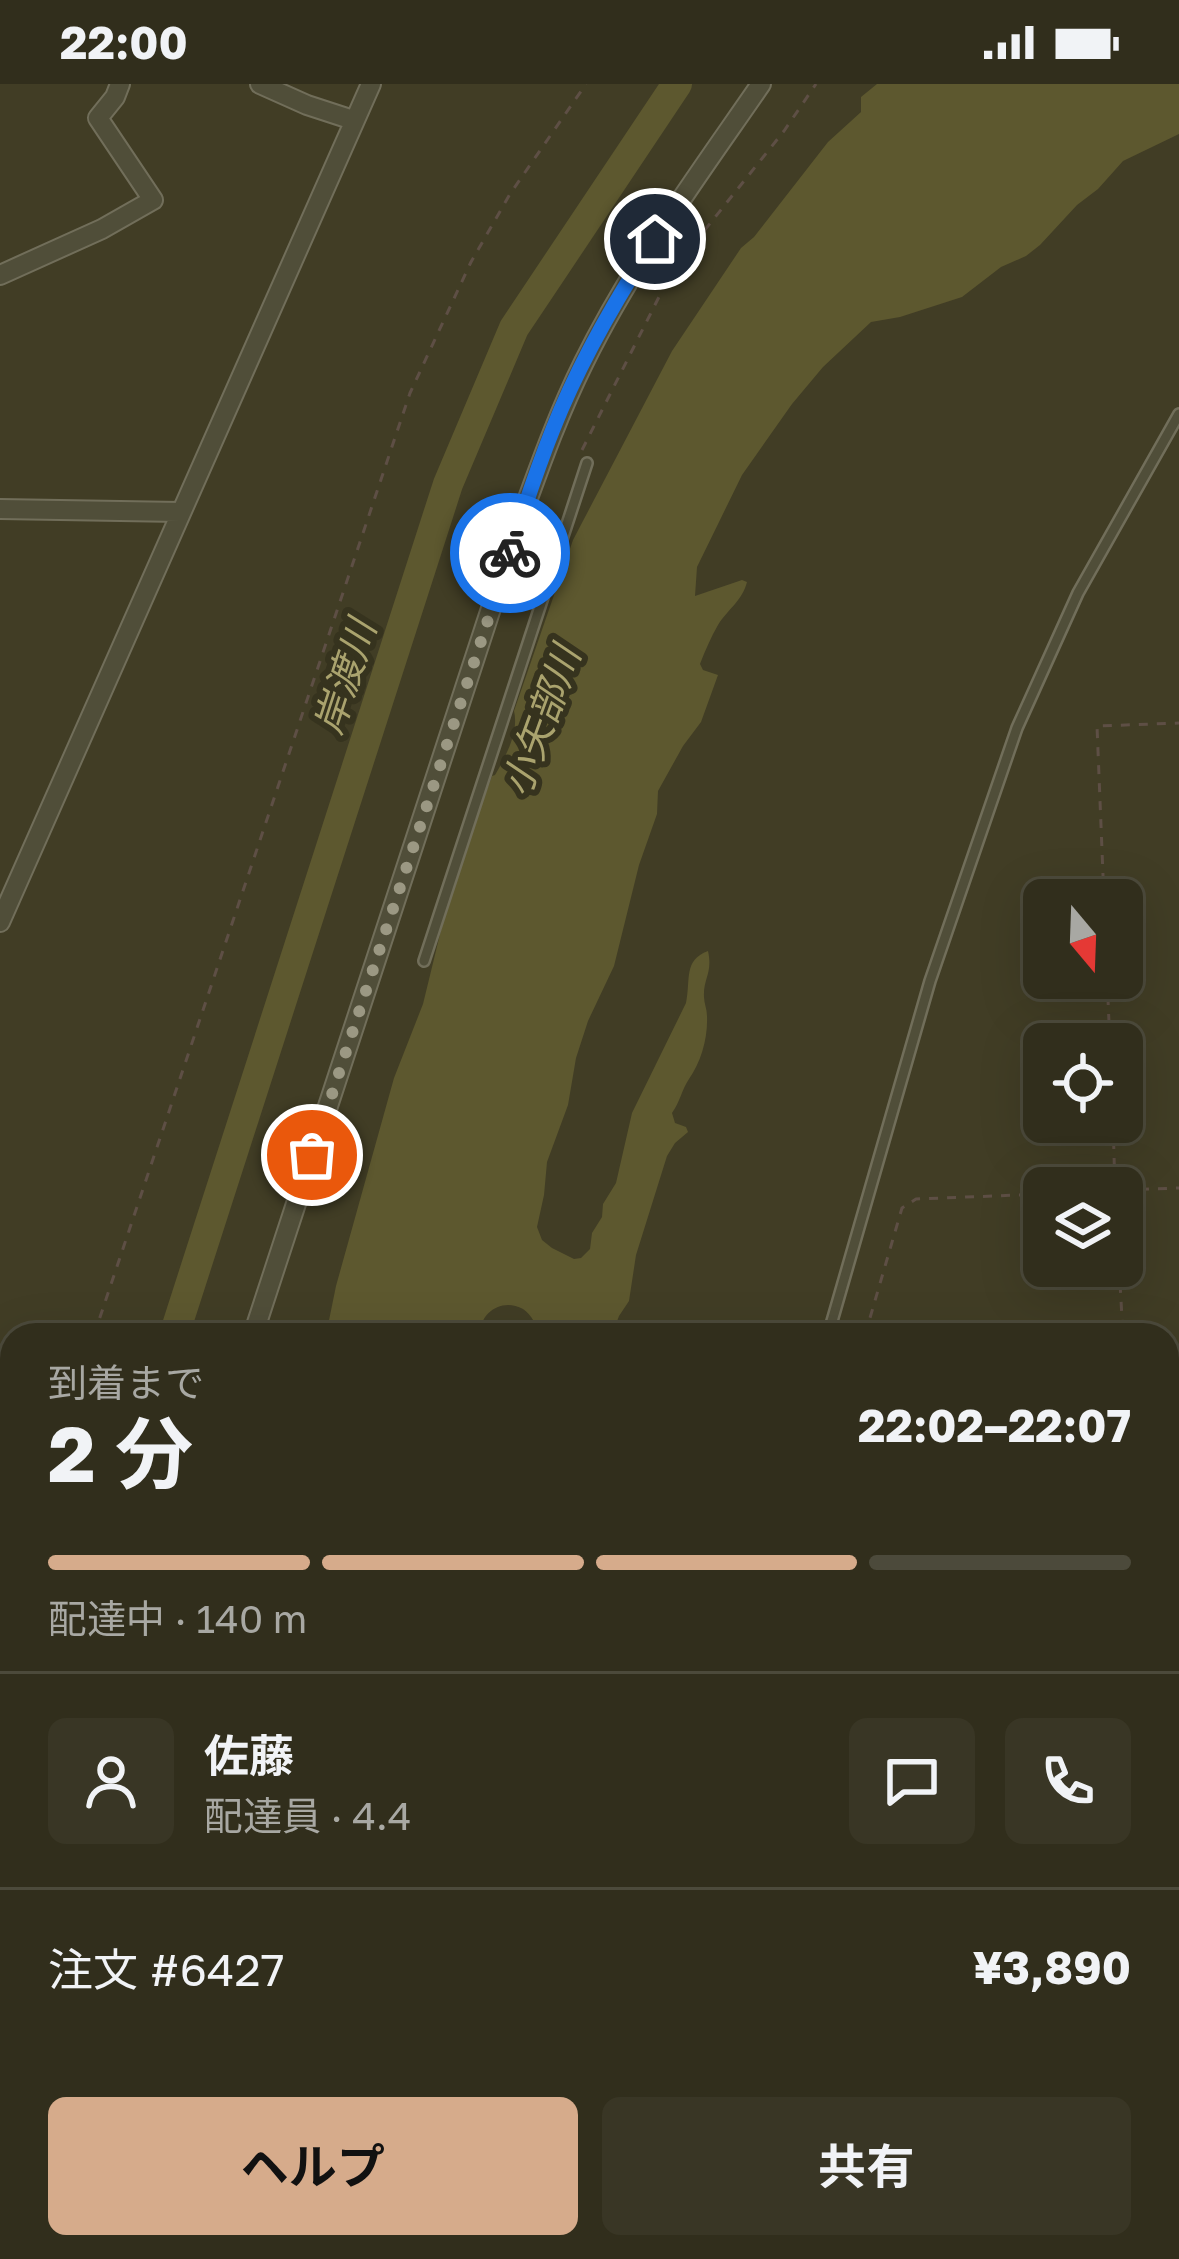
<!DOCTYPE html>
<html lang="ja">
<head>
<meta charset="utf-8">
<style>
  body { margin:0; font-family:"Golos Text","Noto Sans JP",sans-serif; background:#393625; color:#f1f3f6; height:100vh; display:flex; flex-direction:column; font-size:45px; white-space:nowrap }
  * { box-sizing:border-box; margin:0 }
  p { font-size:39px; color:#a8a8a3 }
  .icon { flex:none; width:66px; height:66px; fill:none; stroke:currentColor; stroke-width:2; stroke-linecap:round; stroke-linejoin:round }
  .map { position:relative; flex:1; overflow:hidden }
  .sheet { position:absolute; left:0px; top:1239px; width:1179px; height:936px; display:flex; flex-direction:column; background:#312e1c; border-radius:36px 36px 0 0; box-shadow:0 12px 48px #0002,0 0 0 3px #4c4a3b }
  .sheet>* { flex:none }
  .needle { width:78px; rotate:161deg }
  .buttons { position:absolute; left:1023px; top:795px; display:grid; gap:24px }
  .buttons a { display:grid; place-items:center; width:120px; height:120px; border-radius:18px; background:#312e1c; box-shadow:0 12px 48px #0002,0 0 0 3px #4c4a3b; font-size:60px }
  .pin { position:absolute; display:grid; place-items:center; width:102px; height:102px; color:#fff; margin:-51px; border:6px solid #fff; border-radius:50%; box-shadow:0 3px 12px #0007 }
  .courier { position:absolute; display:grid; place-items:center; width:120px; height:120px; margin:-60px; border:9px solid #1a73e8; border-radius:50%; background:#fff; color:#222; box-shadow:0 3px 15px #0007 }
  .head em { font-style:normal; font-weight:700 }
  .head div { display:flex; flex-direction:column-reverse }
  .head { display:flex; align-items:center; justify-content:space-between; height:204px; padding:0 48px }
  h1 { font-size:78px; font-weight:700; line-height:90px }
  .bar { display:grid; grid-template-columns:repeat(4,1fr); gap:18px 12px; align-content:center; height:144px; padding:0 48px }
  .bar i { height:15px; border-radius:9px; background:#4c4a3b }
  .bar .on { background:#d6ab8b }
  .bar p { grid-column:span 4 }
  .line { display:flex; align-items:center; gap:30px; padding:0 48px; border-top:3px solid #4c4a3b }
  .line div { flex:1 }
  .round { display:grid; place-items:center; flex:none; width:126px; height:126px; border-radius:18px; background:#393625 }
  .button { display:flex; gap:24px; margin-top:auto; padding:24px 48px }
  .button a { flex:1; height:138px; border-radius:18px; background:#d6ab8b; color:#111; font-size:48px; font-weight:700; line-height:138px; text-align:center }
  .button a+a { background:#393625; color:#f1f3f6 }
  .status { display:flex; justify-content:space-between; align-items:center; height:84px; padding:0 60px; background:#312e1c; direction:ltr }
  .status svg { height:33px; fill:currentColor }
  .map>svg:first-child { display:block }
</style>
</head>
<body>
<div class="status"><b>22:00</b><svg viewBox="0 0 49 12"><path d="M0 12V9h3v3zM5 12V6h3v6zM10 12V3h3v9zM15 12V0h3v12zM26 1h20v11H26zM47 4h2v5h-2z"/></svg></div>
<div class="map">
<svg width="1179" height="2175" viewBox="0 0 1179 2175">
  <rect width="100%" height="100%" fill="#413d25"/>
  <path fill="#5d582f" d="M 877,0 L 1179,0 L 1179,50 L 1123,77 L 1098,105 L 1077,121 L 1040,161 L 1026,172 L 1001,183 L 962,213 L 900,233 L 871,238 L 823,283 L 792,320 L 742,391 L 697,483 L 695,512 L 742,496 L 747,498 C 742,517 728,525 718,541 C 711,553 705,567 700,580 L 703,586 L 718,591 L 701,638 L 683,662 L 658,707 L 657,730 L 639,781 L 614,882 L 588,937 L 576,974 L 568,1021 L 547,1078 L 544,1111 L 537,1143 L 542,1156 L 552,1164 L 574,1175 L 581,1174 L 590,1165 L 592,1149 L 602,1133 L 603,1120 L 616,1099 L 632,1029 L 686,919 C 691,896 683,876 708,867 C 713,889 703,895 704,913 C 704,919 707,925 707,932 C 708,954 701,978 689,995 C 682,1005 680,1018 672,1029 L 675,1039 L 686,1043 L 688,1048 L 675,1059 L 667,1072 L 636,1171 L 629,1217 L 619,1232 L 612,1251 L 540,1251 C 536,1241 532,1231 523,1225 C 502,1213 479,1229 480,1251 L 326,1251 L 336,1202 L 394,994 L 423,920 L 452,801 L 492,692 L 495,691 C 506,672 519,648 514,627 L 573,456 L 672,267 L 741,164 L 754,153 L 828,58 L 861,28 L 861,13 Z
    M 76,2163 L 214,2163 L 208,2175 L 72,2175 Z
    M 224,2163 L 312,2163 L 305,2175 L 214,2175 Z"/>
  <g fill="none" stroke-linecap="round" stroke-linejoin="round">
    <path stroke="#5d582f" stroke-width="30" d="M 174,1251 L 448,400 L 514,244 L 677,0
      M 0,1782 L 12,1756"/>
  </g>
  <path fill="#605d41" d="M 544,2163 L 567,2163 L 563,2170 L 565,2172 L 564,2175 L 536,2175 Z
    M 587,2163 L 606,2163 L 599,2175 L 573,2175 L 578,2168 L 583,2171 Z"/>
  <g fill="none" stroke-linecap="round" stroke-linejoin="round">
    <defs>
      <path id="lane" d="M 424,877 L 587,379
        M 828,1251 L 930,897 L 1017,644 L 1078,509 L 1179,330
        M 427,2175 L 436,2163"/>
      <path id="street" d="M 260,0 L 307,21 L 353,36
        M 0,191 L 102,145 L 153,116 L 98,34 L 115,13 L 120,0
        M 0,425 L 180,428
        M 0,838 L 371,0
        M 253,1251 L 519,439 C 539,384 558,330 584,278 C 633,179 699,90 761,0
        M 1167,1809 L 1179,1809
        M 0,1928 L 12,1900
        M 757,2163 L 759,2175
        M 845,2163 L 846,2175
        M 615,2175 L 625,2163"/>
    </defs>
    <use href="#lane" stroke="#716e5a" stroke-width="14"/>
    <use href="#street" stroke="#716e5a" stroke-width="22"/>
    <path stroke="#5e4f45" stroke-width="3" stroke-dasharray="9 9" stroke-linecap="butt" d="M 582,366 L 672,187 L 784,47 L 816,0
      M 1104,816 L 1097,642 L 1179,639
      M 1107,894 L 1110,960
      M 1113,1038 L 1115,1104
      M 1122,1106 L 1179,1104
      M 1119,1182 L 1123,1251
      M 94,1251 L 410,309 L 471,178 L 510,110 L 586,0
      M 865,1251 L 902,1124 L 916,1115 L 1044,1110
      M 0,1522 L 12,1490
      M 1167,2139 L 1169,2175"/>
    <use href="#lane" stroke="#504e39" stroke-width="9"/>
    <use href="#street" stroke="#504e39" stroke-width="18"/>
  </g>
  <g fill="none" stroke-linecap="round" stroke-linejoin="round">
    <path stroke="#9b9883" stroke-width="12" stroke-dasharray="0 21.6" d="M 312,1071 L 510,469"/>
    <path stroke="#1a73e8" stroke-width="15" d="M 510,469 C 523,427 537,385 553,345 C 579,279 616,215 655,155"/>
  </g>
  <g text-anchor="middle" stroke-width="12" stroke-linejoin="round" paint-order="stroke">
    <g font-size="39" font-style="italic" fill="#aaa36e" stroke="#36331e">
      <text transform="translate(345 593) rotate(-72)" y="14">岸渡川</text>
      <text transform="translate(541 637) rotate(-70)" y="14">小矢部川</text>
    </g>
  </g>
</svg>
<div class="buttons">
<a><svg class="needle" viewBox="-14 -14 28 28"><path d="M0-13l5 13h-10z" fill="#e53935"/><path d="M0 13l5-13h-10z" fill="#a8a8a3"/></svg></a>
<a><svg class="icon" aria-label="locate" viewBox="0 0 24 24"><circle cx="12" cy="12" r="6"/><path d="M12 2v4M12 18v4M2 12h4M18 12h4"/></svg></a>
<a><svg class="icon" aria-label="layers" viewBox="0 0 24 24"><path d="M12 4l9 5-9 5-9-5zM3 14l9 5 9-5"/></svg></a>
</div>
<div class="pin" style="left:312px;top:1071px;background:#ea580c"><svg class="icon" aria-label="bag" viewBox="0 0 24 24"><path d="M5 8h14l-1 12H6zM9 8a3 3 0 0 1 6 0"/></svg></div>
<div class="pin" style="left:655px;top:155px;background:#1f2937"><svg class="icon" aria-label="home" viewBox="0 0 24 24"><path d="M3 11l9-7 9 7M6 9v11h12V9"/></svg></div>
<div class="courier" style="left:510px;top:469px"><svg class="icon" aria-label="bike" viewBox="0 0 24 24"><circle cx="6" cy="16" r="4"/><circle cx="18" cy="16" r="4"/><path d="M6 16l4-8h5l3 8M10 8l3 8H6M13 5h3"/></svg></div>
<section class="sheet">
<div class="head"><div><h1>2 分</h1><p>到着まで</p></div><em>22:02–22:07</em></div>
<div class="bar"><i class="on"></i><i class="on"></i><i class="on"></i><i></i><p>配達中 · 140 m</p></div>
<div class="line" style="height:216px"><a class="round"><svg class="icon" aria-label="person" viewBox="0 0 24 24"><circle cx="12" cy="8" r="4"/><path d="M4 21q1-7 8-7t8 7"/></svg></a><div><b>佐藤</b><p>配達員 · 4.4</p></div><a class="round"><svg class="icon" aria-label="chat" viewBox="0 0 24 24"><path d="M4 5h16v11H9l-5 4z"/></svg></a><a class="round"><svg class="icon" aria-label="phone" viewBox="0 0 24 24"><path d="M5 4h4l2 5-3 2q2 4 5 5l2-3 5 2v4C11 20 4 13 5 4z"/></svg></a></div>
<div class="line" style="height:156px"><div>注文 #6427</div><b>¥3,890</b></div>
<div class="button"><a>ヘルプ</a><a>共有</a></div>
</section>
</div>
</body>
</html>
